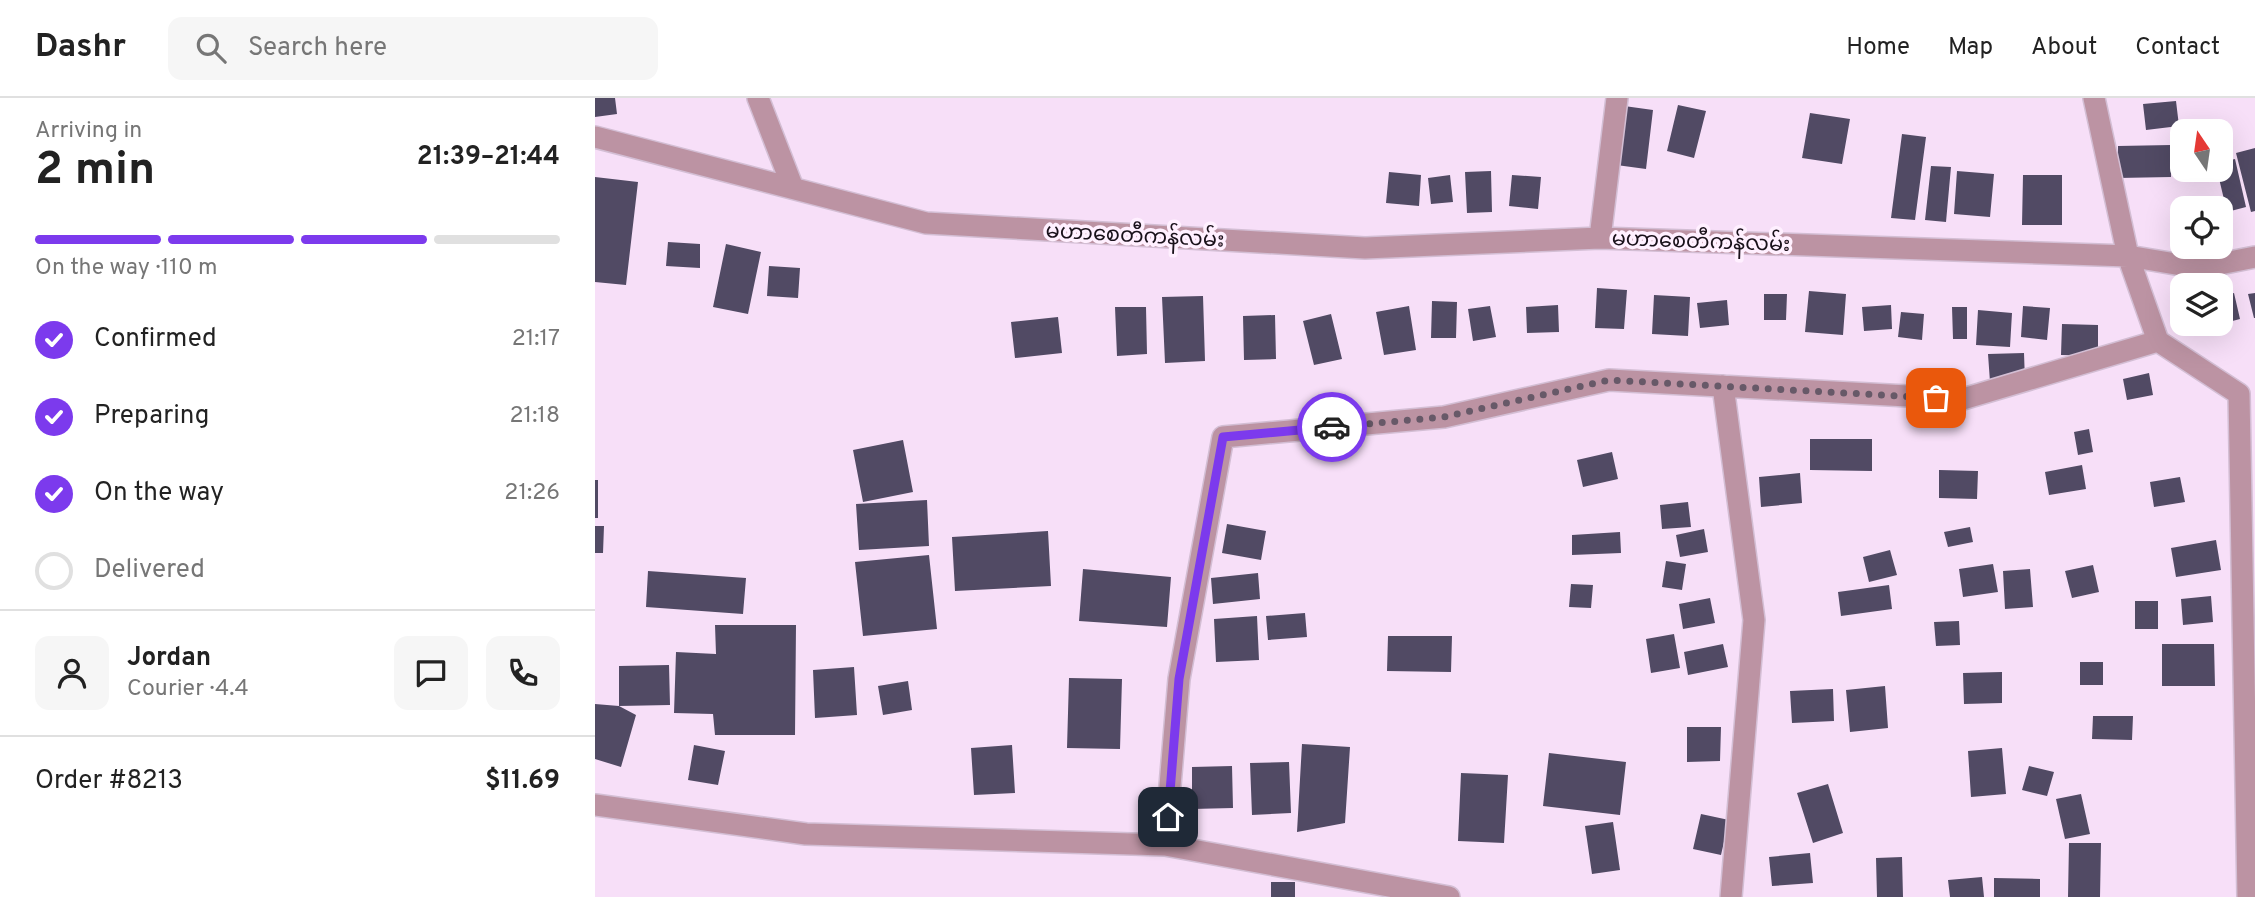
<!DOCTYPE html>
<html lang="en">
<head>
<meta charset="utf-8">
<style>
  body { margin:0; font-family:Overpass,"Noto Sans Myanmar",sans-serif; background:#f6f6f6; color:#222; height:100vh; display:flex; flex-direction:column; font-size:26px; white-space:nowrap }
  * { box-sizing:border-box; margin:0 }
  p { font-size:23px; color:#767676 }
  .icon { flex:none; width:38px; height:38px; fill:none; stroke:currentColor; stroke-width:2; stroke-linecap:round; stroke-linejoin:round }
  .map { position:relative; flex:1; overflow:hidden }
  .sheet { display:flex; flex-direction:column; background:#fff; width:595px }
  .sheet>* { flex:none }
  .needle { width:46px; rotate:347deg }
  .tools { position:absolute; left:1575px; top:21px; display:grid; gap:14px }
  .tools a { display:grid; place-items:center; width:63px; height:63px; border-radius:14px; background:#fff; box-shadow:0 7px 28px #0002; font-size:35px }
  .pin { position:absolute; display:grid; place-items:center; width:60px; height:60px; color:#fff; margin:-30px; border-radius:14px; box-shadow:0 4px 10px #0006 }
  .courier { position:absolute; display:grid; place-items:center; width:70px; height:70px; margin:-35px; border:5px solid #7c3aed; border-radius:50%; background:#fff; color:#222; box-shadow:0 2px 9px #0007 }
  .head em { font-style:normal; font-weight:700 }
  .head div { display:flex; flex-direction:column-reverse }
  .head { display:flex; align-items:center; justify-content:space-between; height:119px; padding:0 35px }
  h1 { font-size:46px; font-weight:700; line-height:52px }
  .bar { display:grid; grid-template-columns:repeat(4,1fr); gap:10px 7px; align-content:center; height:84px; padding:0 35px }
  .bar i { height:9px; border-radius:5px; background:#e0e0e0 }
  .bar .on { background:#7c3aed }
  .bar p { grid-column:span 4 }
  .line { display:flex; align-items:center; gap:18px; padding:0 35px; border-top:2px solid #e0e0e0 }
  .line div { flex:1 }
  .round { display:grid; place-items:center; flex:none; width:74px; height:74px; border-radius:14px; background:#f6f6f6 }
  ol { padding:0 35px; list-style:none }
  li { display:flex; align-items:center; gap:21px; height:77px }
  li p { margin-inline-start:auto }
  li .icon { padding:7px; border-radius:50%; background:#7c3aed; color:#fff; stroke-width:4 }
  li:last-child { color:#767676 }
  li i { width:38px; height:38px; border:4px solid #e0e0e0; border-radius:50% }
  header { display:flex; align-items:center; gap:42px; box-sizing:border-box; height:98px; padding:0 35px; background:#fff; border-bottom:2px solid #e0e0e0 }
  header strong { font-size:33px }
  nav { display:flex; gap:38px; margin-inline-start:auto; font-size:24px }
  .search { width:490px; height:63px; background:#f6f6f6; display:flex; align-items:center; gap:18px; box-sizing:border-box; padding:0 24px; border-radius:14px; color:#767676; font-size:26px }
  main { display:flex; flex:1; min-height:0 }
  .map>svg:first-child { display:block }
</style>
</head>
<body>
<header>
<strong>Dashr</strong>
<div class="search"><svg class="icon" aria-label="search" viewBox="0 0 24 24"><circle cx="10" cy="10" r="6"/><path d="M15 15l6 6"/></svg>Search here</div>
<nav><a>Home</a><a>Map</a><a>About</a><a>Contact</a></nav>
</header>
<main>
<section class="sheet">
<div class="head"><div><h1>2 min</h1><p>Arriving in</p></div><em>21:39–21:44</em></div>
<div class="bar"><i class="on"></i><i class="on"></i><i class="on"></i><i></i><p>On the way · 110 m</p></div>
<ol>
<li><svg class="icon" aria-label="check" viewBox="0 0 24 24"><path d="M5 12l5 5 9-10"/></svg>Confirmed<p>21:17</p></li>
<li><svg class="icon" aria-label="check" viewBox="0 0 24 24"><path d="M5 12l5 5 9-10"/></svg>Preparing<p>21:18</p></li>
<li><svg class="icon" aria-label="check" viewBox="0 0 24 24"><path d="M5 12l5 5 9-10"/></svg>On the way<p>21:26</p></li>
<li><i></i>Delivered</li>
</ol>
<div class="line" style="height:126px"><a class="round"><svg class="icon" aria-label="person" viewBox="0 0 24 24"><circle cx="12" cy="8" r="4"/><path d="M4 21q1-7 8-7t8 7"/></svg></a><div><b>Jordan</b><p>Courier · 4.4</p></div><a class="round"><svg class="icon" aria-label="chat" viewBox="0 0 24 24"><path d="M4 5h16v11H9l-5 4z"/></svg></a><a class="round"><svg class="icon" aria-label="phone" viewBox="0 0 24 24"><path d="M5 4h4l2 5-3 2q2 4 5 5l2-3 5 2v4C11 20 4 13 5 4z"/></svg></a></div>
<div class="line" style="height:91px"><div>Order #8213</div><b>$11.69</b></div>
</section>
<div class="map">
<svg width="1660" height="799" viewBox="0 0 1660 799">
  <rect width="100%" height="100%" fill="#f7dff8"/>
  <path fill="#514a64" d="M 0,0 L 20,0 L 22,16 L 0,19 Z
    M 1581,3 L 1584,28 L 1551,32 L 1548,6 Z
    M 1022,7 L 1058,12 L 1051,71 L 1014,66 Z
    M 1083,7 L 1111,13 L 1099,60 L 1072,53 Z
    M 1215,15 L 1255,21 L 1247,66 L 1207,60 Z
    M 1307,36 L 1331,39 L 1320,122 L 1296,120 Z
    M 1576,47 L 1576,79 L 1523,80 L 1523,48 Z
    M 1660,50 L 1660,113 L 1656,114 L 1641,55 Z
    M 1640,61 L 1651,109 L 1632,114 L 1622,72 L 1626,72 L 1626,64 Z
    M 1336,68 L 1356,69 L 1351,124 L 1330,122 Z
    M 896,73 L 897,114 L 872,115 L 870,74 Z
    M 1362,73 L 1399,76 L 1395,119 L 1359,116 Z
    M 794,74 L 826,77 L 824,108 L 791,105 Z
    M 855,77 L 858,104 L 836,106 L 833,80 Z
    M 917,77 L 946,79 L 943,111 L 914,108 Z
    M 1428,77 L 1467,77 L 1467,127 L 1427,127 Z
    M 0,79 L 43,84 L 31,187 L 0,184 Z
    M 73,144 L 105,146 L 105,170 L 71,168 Z
    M 131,146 L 166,154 L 153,216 L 118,209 Z
    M 174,168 L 205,170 L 203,200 L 172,198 Z
    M 1002,190 L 1032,192 L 1029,231 L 1000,230 Z
    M 1214,193 L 1251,196 L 1248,237 L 1210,234 Z
    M 1639,195 L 1645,221 L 1626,226 L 1626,198 Z
    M 1660,195 L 1660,220 L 1659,220 L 1653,196 Z
    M 1169,196 L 1192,196 L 1191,222 L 1169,222 Z
    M 1059,197 L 1095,199 L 1093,238 L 1057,236 Z
    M 608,198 L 610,263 L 570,265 L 567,199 Z
    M 1132,202 L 1134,227 L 1105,230 L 1102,205 Z
    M 837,203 L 862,204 L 861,240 L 836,240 Z
    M 963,207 L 964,234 L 932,235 L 931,209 Z
    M 1296,207 L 1297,231 L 1269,233 L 1267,209 Z
    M 814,208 L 821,252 L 789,257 L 781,214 Z
    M 895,208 L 901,239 L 878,243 L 873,211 Z
    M 1428,208 L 1455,210 L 1452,242 L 1426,239 Z
    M 520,209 L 551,209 L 552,256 L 522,258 Z
    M 1357,209 L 1372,209 L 1372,241 L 1358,241 Z
    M 1383,212 L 1417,215 L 1415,249 L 1381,247 Z
    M 1306,214 L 1329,216 L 1327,242 L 1303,239 Z
    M 736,216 L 747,261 L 719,267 L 708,223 Z
    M 680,217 L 681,261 L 649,262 L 648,218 Z
    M 463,219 L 467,255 L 420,260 L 416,224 Z
    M 1467,226 L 1503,227 L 1503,258 L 1466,257 Z
    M 1429,255 L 1430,283 L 1395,284 L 1393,256 Z
    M 1554,275 L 1558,297 L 1532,302 L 1528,281 Z
    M 1494,331 L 1498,354 L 1483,357 L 1479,334 Z
    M 1215,341 L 1277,341 L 1277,373 L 1215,372 Z
    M 308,342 L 318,394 L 268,404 L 258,352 Z
    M 1017,354 L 1023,381 L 988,389 L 982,362 Z
    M 1487,367 L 1491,391 L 1454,397 L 1450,374 Z
    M 1344,372 L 1383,373 L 1382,401 L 1344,400 Z
    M 1205,375 L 1207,405 L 1166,409 L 1164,379 Z
    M 1585,379 L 1590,404 L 1559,409 L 1555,384 Z
    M 0,382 L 3,382 L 3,420 L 0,420 Z
    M 332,402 L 334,448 L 264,452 L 261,406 Z
    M 1093,404 L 1096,429 L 1067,431 L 1065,407 Z
    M 632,426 L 671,433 L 666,462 L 627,455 Z
    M 0,428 L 9,428 L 8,455 L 0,455 Z
    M 1375,429 L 1378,444 L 1353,449 L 1349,434 Z
    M 1109,431 L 1113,454 L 1085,459 L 1081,437 Z
    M 453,433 L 456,488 L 360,493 L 357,439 Z
    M 1025,434 L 1026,455 L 977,457 L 977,437 Z
    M 1621,442 L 1626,472 L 1581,479 L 1576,450 Z
    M 1295,452 L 1302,477 L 1274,484 L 1268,459 Z
    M 334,457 L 342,531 L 268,538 L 260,464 Z
    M 1071,463 L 1091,466 L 1087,492 L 1067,489 Z
    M 1398,466 L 1403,494 L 1368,499 L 1364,471 Z
    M 1498,467 L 1504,494 L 1477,500 L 1470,473 Z
    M 488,471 L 576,479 L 572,529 L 484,523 Z
    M 1435,471 L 1438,509 L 1410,511 L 1408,473 Z
    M 53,473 L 151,480 L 148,516 L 51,509 Z
    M 663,475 L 665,501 L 618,506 L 616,480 Z
    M 976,486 L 998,487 L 996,510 L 974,509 Z
    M 1294,487 L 1297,511 L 1246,518 L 1243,494 Z
    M 1616,498 L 1618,524 L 1588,527 L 1586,501 Z
    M 1115,500 L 1120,525 L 1088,531 L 1084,506 Z
    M 1540,503 L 1563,503 L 1563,531 L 1540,531 Z
    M 710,515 L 712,539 L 673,542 L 671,518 Z
    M 662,518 L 664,562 L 621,564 L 619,521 Z
    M 1364,523 L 1365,547 L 1341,548 L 1339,524 Z
    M 120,527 L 201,527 L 200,637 L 120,637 L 118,616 L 79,615 L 81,554 L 121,556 Z
    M 1079,536 L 1085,570 L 1056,575 L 1051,541 Z
    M 793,538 L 857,538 L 856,574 L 792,573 Z
    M 1128,546 L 1133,569 L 1093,577 L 1089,554 Z
    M 1567,546 L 1619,546 L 1620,588 L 1567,588 Z
    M 1485,564 L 1508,564 L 1508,587 L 1485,587 Z
    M 74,567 L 75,607 L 24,608 L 24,568 Z
    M 259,569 L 262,617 L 220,620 L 218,572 Z
    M 1407,574 L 1407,605 L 1369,606 L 1368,575 Z
    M 474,580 L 527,581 L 525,651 L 472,650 Z
    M 313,583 L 317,612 L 288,617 L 283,588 Z
    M 1290,588 L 1293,630 L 1255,634 L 1251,592 Z
    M 1238,591 L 1239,623 L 1197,625 L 1195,593 Z
    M 0,606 L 24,608 L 41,617 L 26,669 L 0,661 Z
    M 1498,618 L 1538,618 L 1537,642 L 1497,641 Z
    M 1092,629 L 1126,629 L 1125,663 L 1092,664 Z
    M 707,646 L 755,649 L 750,725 L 702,734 Z
    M 99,647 L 130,653 L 123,687 L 93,682 Z
    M 417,647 L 420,695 L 379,697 L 376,650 Z
    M 1407,650 L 1411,696 L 1376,699 L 1373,653 Z
    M 954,655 L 1031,664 L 1025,717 L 948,708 Z
    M 694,664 L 696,715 L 657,717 L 655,665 Z
    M 637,668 L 638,710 L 597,711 L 597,669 Z
    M 1434,668 L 1459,674 L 1452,698 L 1427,692 Z
    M 866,675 L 913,677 L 909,745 L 863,743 Z
    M 1233,686 L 1248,735 L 1218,745 L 1202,695 Z
    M 1486,696 L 1495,736 L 1470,741 L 1461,701 Z
    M 1106,716 L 1134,722 L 1126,757 L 1098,751 Z
    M 1018,724 L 1025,772 L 997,776 L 990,728 Z
    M 1474,745 L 1506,745 L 1505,799 L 1473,799 Z
    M 1215,755 L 1218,785 L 1177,788 L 1174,759 Z
    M 1307,759 L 1308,799 L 1282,799 L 1281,760 Z
    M 1387,779 L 1389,799 L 1355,799 L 1353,782 Z
    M 1399,780 L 1445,781 L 1445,799 L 1399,799 Z
    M 676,784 L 700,784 L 700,799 L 676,799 Z"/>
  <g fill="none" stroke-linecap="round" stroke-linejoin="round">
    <defs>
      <path id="minor" d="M 163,0 L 198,90
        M 1499,0 L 1533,158 L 1604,170 L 1660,159
        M 0,39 L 331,125 L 770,150 L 1005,140 L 1533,158 L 1563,243 L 1644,296 L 1653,799
        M 1005,140 L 1022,0
        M 1128,288 L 1159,522 L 1136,799
        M 0,707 L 211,736 L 570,747 L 854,799
        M 570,747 L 584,581 L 628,339 L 849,319 L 1014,282 L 1368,301 L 1563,243"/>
    </defs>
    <use href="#minor" stroke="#d3bed4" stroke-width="24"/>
    <use href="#minor" stroke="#bc93a3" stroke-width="21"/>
  </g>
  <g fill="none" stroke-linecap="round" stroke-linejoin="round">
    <path stroke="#675968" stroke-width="7" stroke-dasharray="0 12.6" d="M 737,329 L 849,319 L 1014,282 L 1341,300"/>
    <path stroke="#7c3aed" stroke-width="9" d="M 573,719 L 584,581 L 628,339 L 737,329"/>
  </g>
  <g text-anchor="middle" stroke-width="7" stroke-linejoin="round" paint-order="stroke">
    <g font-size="21" fill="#19111a" stroke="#fff0ff">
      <text transform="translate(540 137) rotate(3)" y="7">မဟာစေတီကန်လမ်း</text>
      <text transform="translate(1106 143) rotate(2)" y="7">မဟာစေတီကန်လမ်း</text>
    </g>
  </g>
</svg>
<div class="tools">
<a><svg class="needle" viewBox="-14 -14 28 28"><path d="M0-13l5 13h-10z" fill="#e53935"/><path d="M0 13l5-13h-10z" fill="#767676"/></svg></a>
<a><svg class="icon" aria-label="locate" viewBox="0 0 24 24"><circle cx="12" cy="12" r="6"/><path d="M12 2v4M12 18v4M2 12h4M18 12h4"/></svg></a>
<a><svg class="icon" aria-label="layers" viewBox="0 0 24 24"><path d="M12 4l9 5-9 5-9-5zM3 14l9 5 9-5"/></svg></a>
</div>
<div class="pin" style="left:1341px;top:300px;background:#ea580c"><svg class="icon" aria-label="bag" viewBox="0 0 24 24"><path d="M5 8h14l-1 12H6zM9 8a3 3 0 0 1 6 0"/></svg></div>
<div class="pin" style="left:573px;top:719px;background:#1f2937"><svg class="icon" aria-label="home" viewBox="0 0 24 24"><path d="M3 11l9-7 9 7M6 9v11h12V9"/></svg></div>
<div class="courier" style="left:737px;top:329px"><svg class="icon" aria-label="car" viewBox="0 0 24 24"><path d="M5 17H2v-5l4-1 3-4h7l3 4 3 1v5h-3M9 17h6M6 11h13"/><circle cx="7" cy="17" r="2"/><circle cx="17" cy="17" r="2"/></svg></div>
</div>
</main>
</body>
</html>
